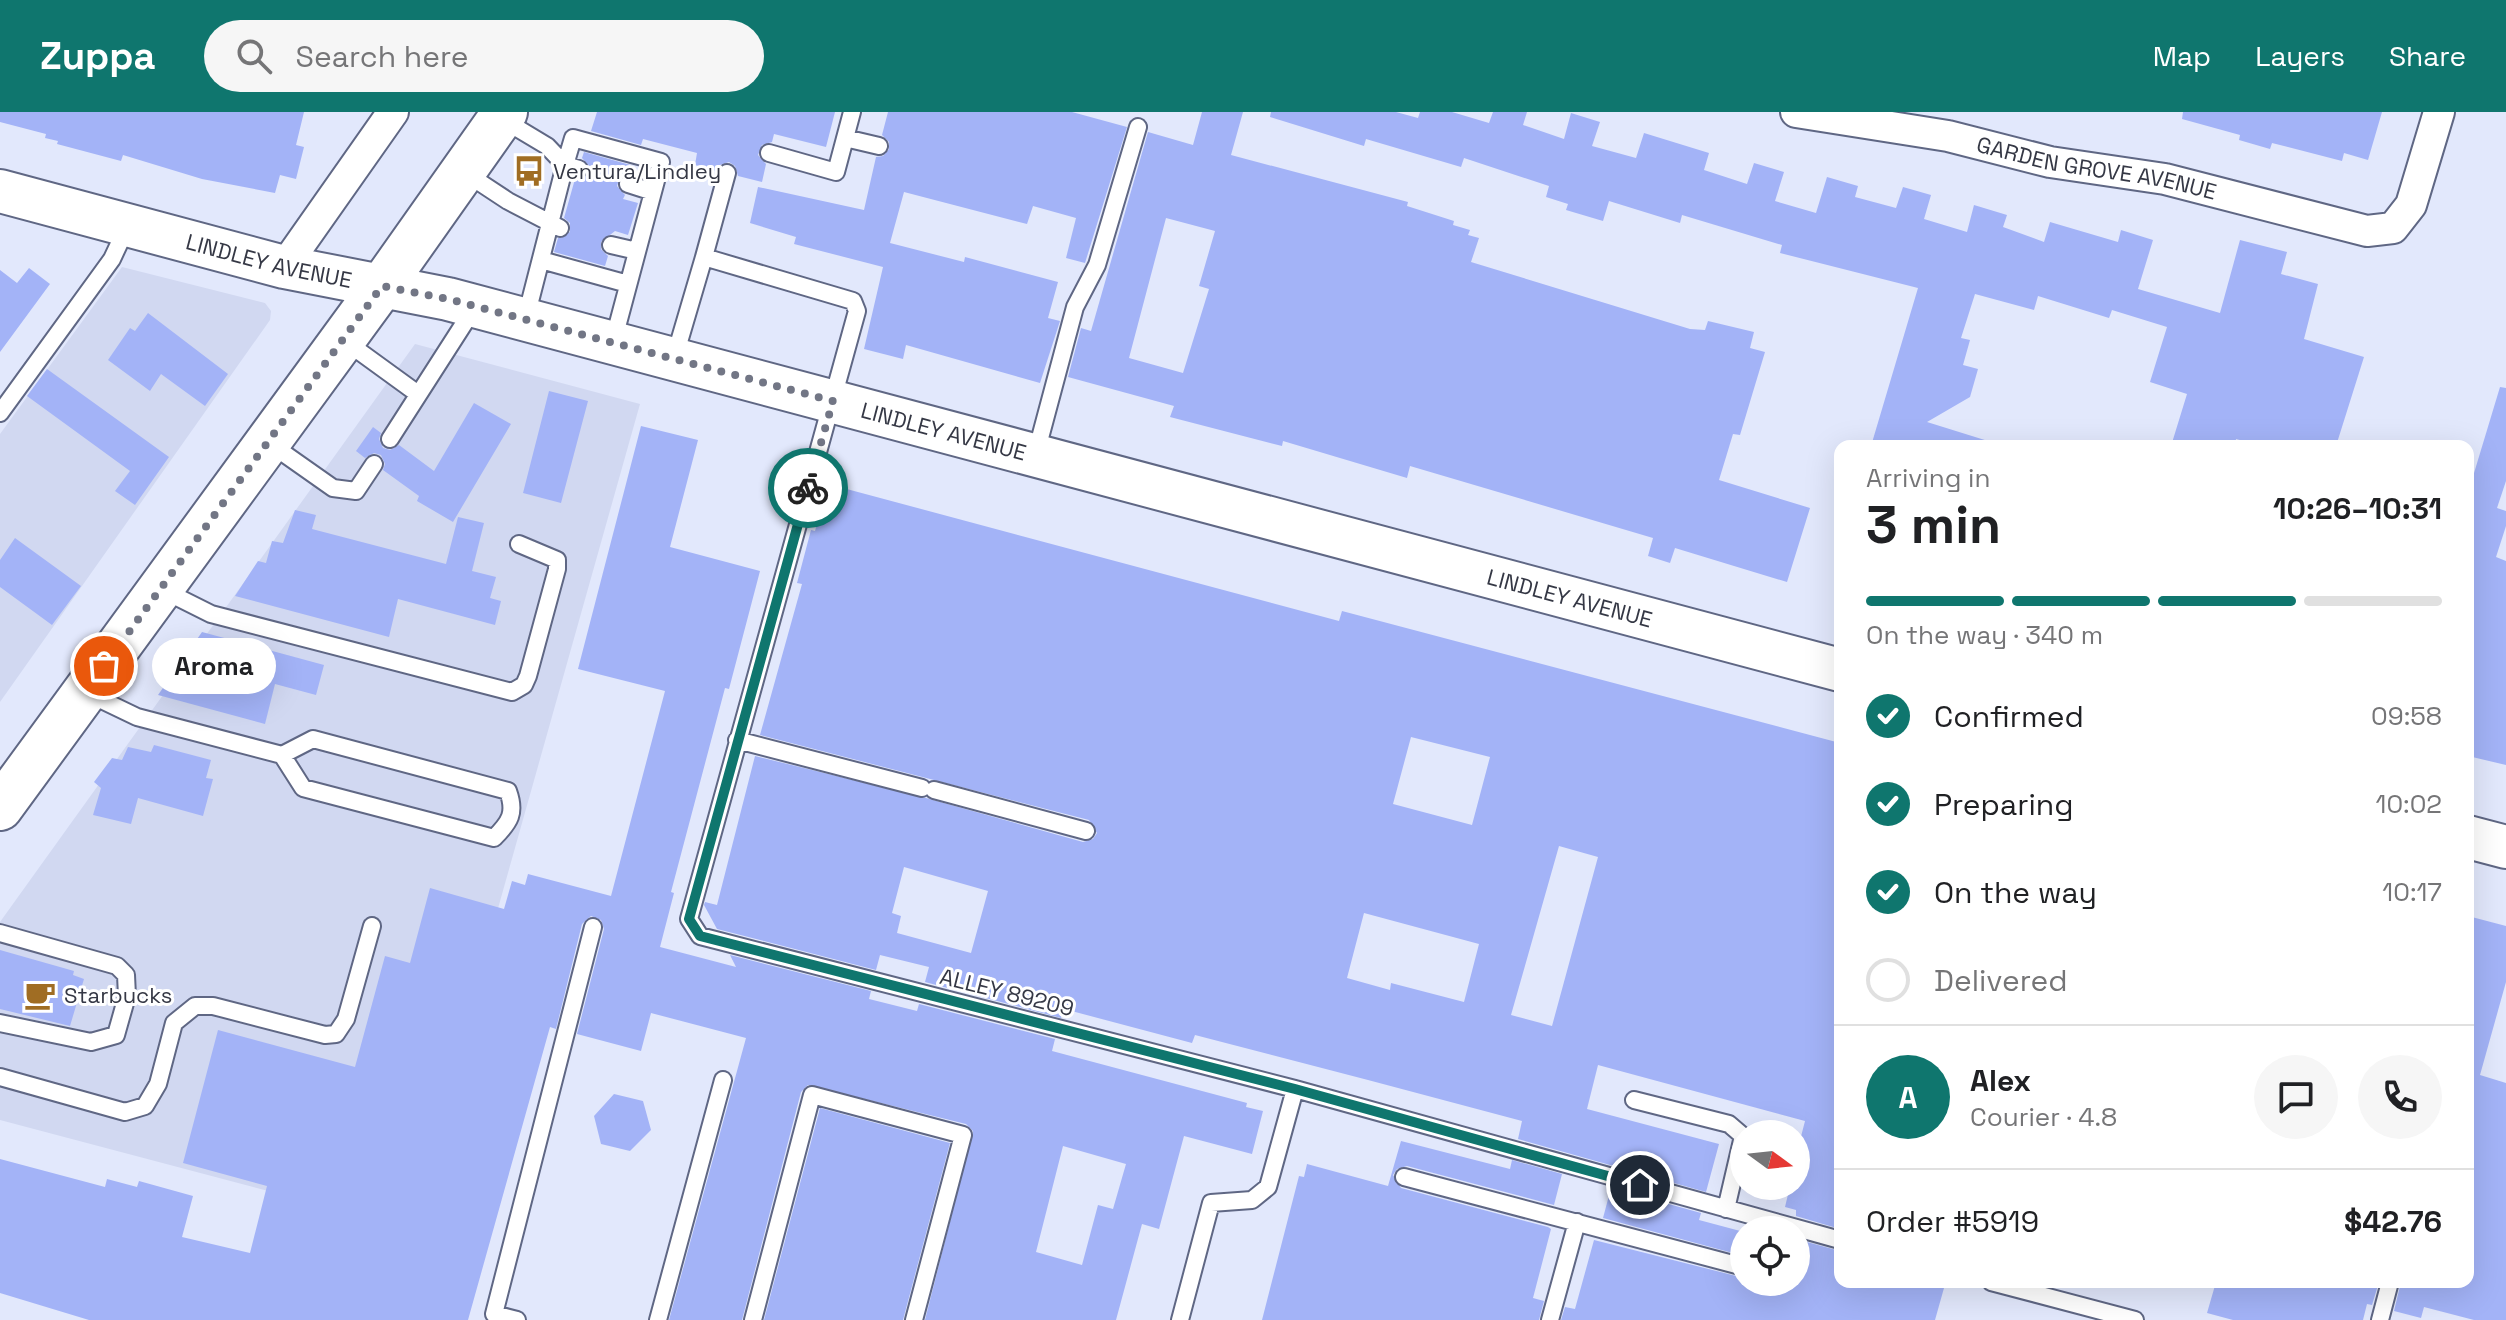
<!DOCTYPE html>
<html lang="en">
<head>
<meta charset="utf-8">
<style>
  body { margin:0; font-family:"Space Grotesk",sans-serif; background:#f6f6f6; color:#202124; height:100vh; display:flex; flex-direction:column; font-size:30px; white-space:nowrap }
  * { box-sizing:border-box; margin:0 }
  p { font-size:26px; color:#757577 }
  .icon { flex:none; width:44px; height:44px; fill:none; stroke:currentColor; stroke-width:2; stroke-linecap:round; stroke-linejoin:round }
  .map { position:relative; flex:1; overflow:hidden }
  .drawer { position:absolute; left:1834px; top:328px; width:640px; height:848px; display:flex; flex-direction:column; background:#fff; border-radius:16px; box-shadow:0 8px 32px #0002 }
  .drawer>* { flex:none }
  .needle { width:52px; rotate:105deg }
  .buttons { position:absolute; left:1730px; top:1008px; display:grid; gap:16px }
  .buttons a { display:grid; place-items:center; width:80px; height:80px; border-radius:50%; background:#fff; box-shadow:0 8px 32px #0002; font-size:40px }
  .pin { position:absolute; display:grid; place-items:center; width:68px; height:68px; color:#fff; margin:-34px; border:4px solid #fff; border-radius:50%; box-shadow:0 2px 8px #0007 }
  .courier { position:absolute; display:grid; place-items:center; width:80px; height:80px; margin:-40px; border:6px solid #0f766e; border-radius:50%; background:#fff; color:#222; box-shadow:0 2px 10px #0007 }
  .bubble { position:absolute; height:56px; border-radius:28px; background:#fff; box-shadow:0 8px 32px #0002; font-size:26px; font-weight:800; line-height:56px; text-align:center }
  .head em { font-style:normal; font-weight:800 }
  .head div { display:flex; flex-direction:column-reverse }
  .head { display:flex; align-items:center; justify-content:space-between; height:136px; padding:0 32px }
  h1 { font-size:52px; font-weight:800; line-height:60px }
  .bar { display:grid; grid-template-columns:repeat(4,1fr); gap:12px 8px; align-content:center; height:96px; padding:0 32px }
  .bar i { height:10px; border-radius:6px; background:#e0e0e0 }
  .bar .on { background:#0f766e }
  .bar p { grid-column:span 4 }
  .line { display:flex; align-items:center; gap:20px; padding:0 32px; border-top:2px solid #e0e0e0 }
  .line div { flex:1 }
  .round { display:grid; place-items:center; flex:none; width:84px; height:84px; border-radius:42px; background:#f6f6f6 }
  ol { padding:0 32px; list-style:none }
  li { display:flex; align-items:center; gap:24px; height:88px }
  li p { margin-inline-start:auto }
  li .icon { padding:8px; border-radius:50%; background:#0f766e; color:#fff; stroke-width:4 }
  li:last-child { color:#757577 }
  li i { width:44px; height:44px; border:4px solid #e0e0e0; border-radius:50% }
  header { display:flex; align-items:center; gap:48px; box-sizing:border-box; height:112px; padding:0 40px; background:#0f766e; color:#fff }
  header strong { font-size:38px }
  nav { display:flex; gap:44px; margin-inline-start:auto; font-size:28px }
  .search { width:560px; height:72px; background:#f6f6f6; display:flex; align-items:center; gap:20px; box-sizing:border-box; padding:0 28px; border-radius:44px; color:#757577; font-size:30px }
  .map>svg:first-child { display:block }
</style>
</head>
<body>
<header>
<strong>Zuppa</strong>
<div class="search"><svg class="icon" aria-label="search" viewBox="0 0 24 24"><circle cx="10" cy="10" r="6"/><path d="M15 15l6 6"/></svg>Search here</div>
<nav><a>Map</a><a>Layers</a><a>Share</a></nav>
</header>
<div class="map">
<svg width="2506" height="1208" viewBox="0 0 2506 1208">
  <rect width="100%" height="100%" fill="#e2e8fc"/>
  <path fill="#d1d8f1" d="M 122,155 L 265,191 L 271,199 L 270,208 L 0,590 L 0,322 Z
    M 415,232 L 640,292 L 408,1116 L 0,1008 L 0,810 Z"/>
  <path fill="#a3b3f7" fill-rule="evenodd" d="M 0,0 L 304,0 L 296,33 L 304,35 L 296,67 L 280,63 L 275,81 L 202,67 L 123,43 L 121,49 L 57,32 L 58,29 L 45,26 L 46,22 L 0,10 Z
    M 597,0 L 835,0 L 826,35 L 774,22 L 772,30 L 762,33 L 758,43 L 766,52 L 762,70 L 738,64 L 735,54 L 729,50 L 720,53 L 716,59 L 695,53 L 697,41 L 643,27 L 641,33 L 591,19 Z
    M 888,0 L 1072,0 L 1127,15 L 1085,151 L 1066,146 L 1076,106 L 1033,94 L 1027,112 L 904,80 L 890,131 L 964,150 L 965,145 L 1058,170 L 1048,206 L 1060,209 L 1040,271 L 906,233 L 903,247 L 864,237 L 883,155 L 794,132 L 796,125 L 750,111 L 758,75 L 864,98 L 876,45 L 883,44 L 889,37 L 889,30 L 882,23 Z
    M 1202,0 L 1243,0 L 1231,43 L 1408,90 L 1407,94 L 1454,109 L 1453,113 L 1470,118 L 1468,123 L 1479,126 L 1471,150 L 1690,217 L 1705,218 L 1708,209 L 1754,220 L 1750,236 L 1765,240 L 1740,323 L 1733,322 L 1719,368 L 1810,396 L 1787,470 L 1675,436 L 1670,451 L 1648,444 L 1653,426 L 1410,354 L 1407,366 L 1283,329 L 1282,334 L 1170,305 L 1174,294 L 1068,265 L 1081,216 L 1091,219 L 1148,20 L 1193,33 ZM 1166,106 L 1215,119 L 1199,174 L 1209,177 L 1183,261 L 1129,246 Z
    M 1271,0 L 1396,0 L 1418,6 L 1420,0 L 1452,0 L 1489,11 L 1493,0 L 1527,0 L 1523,13 L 1564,27 L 1571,1 L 1600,10 L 1592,34 L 1636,46 L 1644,21 L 1709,41 L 1704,58 L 1747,72 L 1754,51 L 1784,60 L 1775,89 L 1816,101 L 1827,65 L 1858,74 L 1855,85 L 1896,96 L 1903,75 L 1931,83 L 1924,107 L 1967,120 L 1974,93 L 2007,103 L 2003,115 L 2044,130 L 2050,110 L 2118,130 L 2121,118 L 2153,128 L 2138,177 L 2220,201 L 2240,128 L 2287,140 L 2281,162 L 2318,172 L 2304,227 L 2364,245 L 2336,334 L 2262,334 L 2236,327 L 2235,334 L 2171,334 L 2187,282 L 2150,270 L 2167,215 L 2112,198 L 2109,206 L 2038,184 L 2034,198 L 1975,182 L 1961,226 L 1970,228 L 1963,253 L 1978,257 L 1970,285 L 1927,310 L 1988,329 L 1987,334 L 1871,334 L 1918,176 L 1780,141 L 1782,133 L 1682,103 L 1680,111 L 1609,89 L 1603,109 L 1566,98 L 1568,92 L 1546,85 L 1549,74 L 1464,46 L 1461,55 L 1366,27 L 1364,34 L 1270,5 Z
    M 2183,0 L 2382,0 L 2368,48 L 2344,41 L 2342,49 L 2272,31 L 2270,37 L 2239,28 L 2240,23 L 2182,7 Z
    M 584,40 L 634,54 L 632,62 L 620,64 L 617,74 L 625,83 L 623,87 L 638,91 L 628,123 L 615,119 L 601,130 L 601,137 L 608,144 L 605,154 L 554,140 L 558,126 L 570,120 L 570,111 L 564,106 L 575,67 L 582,67 L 589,61 L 589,54 L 582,46 Z
    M 29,156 L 50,172 L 0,240 L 0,158 L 17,171 Z
    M 148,201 L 228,262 L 205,294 L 161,262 L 150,279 L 108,248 L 130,216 L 135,219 Z
    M 47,257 L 169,345 L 135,393 L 115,379 L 130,359 L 27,284 Z
    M 2500,275 L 2506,276 L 2506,369 L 2497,396 L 2506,399 L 2506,414 L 2496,445 L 2506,449 L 2506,653 L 2468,644 L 2468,381 Z
    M 549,279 L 588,289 L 561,391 L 523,381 Z
    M 474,291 L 511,312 L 453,410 L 417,389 L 419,384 L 383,358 L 385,352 L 381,343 L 374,341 L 365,346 L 356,339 L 373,315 L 381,321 L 379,327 L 383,336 L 390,338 L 399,333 L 434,359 Z
    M 641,314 L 698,328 L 670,435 L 760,459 L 729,577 L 725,576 L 671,780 L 674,781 L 660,835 L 736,855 L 730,843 L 871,879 L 869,887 L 917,899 L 919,892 L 1055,927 L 1052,939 L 1247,991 L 1246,995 L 1263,999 L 1252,1042 L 1184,1024 L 1159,1117 L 1142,1112 L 1116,1208 L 925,1208 L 973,1019 L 966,1012 L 808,973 L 801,980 L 742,1208 L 669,1208 L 746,926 L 651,901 L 641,939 L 577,922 L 604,817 L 601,808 L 591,804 L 582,812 L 556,917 L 550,915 L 468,1208 L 89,1208 L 0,1181 L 0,1047 L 105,1075 L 107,1067 L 137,1075 L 139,1069 L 193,1084 L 182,1125 L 250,1141 L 267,1074 L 183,1051 L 218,918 L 355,955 L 385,844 L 410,851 L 430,776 L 504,797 L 512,769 L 525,773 L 528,762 L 611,784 L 665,579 L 578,557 ZM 1063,1034 L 1126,1052 L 1113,1097 L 1098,1093 L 1082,1153 L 1036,1140 Z
    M 828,372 L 1339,509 L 1342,499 L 1840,631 L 1840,1117 L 1796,1104 L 1796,1098 L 1785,1095 L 1790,1074 L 1796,1074 L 1796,1044 L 1805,1009 L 1598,953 L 1587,997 L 1719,1032 L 1706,1080 L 1518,1027 L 1522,1009 L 1368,968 L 1195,923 L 1192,931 L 1064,897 L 1061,906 L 925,870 L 929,855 L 880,843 L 876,858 L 717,817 L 704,793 L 705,790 L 717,793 L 755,644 L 926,686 L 1083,730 L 1093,727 L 1097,721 L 1089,708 L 760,623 L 802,472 L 797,471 L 811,418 L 815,419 ZM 1411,625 L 1490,645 L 1472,713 L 1393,692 ZM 1559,734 L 1598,745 L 1552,914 L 1511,903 ZM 904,755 L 988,779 L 971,841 L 897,821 L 901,804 L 892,801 ZM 1364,801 L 1479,832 L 1464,890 L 1391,871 L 1390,878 L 1347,866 Z
    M 295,398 L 316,403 L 312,417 L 446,452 L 458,405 L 484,411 L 472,459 L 496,465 L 490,486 L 501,489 L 495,513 L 398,487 L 389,525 L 235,484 L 258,449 L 266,451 L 272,429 L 283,431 Z
    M 15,426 L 81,474 L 52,513 L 0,475 L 0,448 Z
    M 202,520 L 324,553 L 316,583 L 275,572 L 265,612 L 158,583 Z
    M 154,633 L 211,648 L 206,666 L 213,667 L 203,704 L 138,686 L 131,712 L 93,703 L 101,676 L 94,670 L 112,646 L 122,648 L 128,635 L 151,640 Z
    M 2468,804 L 2506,814 L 2506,870 L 2480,963 L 2506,971 L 2506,1208 L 2474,1208 L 2424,1195 L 2421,1206 L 2394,1199 L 2401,1170 L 2468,1170 Z
    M 0,838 L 74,859 L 73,863 L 84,867 L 70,914 L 0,897 Z
    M 614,982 L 643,989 L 651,1018 L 630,1039 L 601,1032 L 594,1004 Z
    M 820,996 L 950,1031 L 903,1208 L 764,1208 Z
    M 1401,1029 L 1510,1057 L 1512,1048 L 1562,1062 L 1554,1093 L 1407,1054 L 1397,1057 L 1393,1063 L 1401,1076 L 1548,1115 L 1551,1117 L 1533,1186 L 1544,1189 L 1539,1208 L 1262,1208 L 1299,1064 L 1304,1065 L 1307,1052 L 1388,1074 Z
    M 1611,1076 L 1701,1101 L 1699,1108 L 1744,1120 L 1744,1144 L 1603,1106 Z
    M 1796,1127 L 1840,1139 L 1840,1170 L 1921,1170 L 1944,1176 L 1935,1208 L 1561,1208 L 1565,1195 L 1575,1197 L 1594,1128 L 1744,1166 L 1744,1170 L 1796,1170 Z
    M 2216,1170 L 2379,1170 L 2372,1193 L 2367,1192 L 2363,1208 L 2233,1208 L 2207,1201 Z"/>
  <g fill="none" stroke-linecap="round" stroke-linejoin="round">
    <defs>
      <path id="lane" d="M 502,7 L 547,34 L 565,53 L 526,205
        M 845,26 L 879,34
        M 769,41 L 836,60 L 852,0
        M 579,57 L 565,53 L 573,26 L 661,50 L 613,230
        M 464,60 L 508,89 L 560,116
        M 628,72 L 653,80
        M 611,133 L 637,139
        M 704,145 L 727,61
        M 541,148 L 628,172
        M 345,229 L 418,282
        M 674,247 L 704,145 L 853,189 L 857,199 L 689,807 L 700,824 L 1295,977 L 1840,1128
        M 0,301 L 112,147 L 127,115
        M 390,327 L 474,196
        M 269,331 L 333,376 L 356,379 L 374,352
        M 1036,341 L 1075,195 L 1097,153 L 1138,15
        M 161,477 L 211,502 L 512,580 L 524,573 L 528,564 L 557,457 L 557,448 L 519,432
        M 87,581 L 137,605 L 282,643 L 313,627 L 508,679 C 516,701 510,710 494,726 L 303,676 L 282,643
        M 737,628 L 922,676
        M 934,678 L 1086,719
        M 0,821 L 117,854 L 126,863 L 127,884 L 116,923 L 91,930 L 0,911
        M 0,965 L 125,1000 L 145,994 L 158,972 L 174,911 L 195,894 L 213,894 L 325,923 L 336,922 L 346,907 L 372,814
        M 1634,988 L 1729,1012 L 1743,1024 L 1726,1097
        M 1404,1065 L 1744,1155
        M 1991,1170 L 2135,1208
        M 517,1208 L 494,1202 L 593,815
        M 658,1208 L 723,968
        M 753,1208 L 812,983 L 963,1023 L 914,1208
        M 1180,1208 L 1211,1091 L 1252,1088 L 1268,1075 L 1295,977
        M 1550,1208 L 1577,1110
        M 2380,1208 L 2390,1170"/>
      <g id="street">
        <path id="s1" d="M 1796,0 L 1948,24 L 2050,50 L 2165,67 L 2367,119 L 2393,116 L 2411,93 L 2439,0"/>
        <path d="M 284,155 L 393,0"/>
      </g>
      <g id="secondary">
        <path id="s2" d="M 0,79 L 284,155 L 448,187 L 1840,558"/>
        <path d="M 2468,725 L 2506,735"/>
      </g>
      <path id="primary" d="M 0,696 L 382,174 L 505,0"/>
    </defs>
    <use href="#lane" stroke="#5f6784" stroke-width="20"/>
    <use href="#street" stroke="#5f6784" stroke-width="34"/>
    <use href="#secondary" stroke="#5f6784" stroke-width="46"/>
    <use href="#primary" stroke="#5f6784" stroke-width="48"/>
    <use href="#lane" stroke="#fff" stroke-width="16"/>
    <use href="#street" stroke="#fff" stroke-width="30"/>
    <use href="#secondary" stroke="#fff" stroke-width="42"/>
    <use href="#primary" stroke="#fff" stroke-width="44"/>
  </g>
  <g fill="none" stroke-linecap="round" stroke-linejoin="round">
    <path stroke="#727685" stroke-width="8" stroke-dasharray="0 14.4" d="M 104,554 L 382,174 L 448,187 L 833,289 L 808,376"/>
    <path stroke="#0f766e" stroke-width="10" d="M 808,376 L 689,807 L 700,824 L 1295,977 L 1640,1073"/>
  </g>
  <defs>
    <symbol id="bus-bare" viewBox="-9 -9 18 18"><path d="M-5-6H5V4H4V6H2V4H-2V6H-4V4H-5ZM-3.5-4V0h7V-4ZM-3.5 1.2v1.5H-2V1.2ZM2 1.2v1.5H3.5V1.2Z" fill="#a06d23" stroke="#fff" stroke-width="2.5" paint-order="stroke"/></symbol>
    <symbol id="cafe-bare" viewBox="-9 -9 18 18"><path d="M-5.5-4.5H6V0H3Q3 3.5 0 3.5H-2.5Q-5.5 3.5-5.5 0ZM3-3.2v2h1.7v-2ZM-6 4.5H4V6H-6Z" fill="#a06d23" stroke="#fff" stroke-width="2.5" paint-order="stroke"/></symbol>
  </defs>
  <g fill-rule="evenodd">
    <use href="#bus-bare" x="507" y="37" width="44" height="44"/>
    <use href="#cafe-bare" x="18" y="861" width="44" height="44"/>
  </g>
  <g text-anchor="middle" stroke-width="6" stroke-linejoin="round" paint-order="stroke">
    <g font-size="22" fill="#353845" stroke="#fff">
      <text dy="8" stroke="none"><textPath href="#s1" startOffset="306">GARDEN GROVE AVENUE</textPath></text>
      <text dy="8" stroke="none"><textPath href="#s2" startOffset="278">LINDLEY AVENUE</textPath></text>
      <text dy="8" stroke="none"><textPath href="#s2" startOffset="974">LINDLEY AVENUE</textPath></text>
      <text dy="8" stroke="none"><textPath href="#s2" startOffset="1622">LINDLEY AVENUE</textPath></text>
      <text transform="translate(1007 880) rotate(14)" y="8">ALLEY 89209</text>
    </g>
    <g font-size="22" fill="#353845" stroke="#fff" text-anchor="start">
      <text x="553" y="67">Ventura/Lindley</text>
      <text x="64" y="891">Starbucks</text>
    </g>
  </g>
</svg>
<div class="buttons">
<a><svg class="needle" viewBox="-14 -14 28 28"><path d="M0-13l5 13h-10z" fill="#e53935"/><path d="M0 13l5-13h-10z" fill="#757577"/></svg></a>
<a><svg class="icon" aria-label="locate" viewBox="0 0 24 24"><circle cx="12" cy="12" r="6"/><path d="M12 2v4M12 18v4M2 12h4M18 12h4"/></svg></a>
</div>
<div class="pin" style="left:104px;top:554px;background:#ea580c"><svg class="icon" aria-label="bag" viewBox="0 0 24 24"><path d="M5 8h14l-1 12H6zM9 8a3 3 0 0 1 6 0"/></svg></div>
<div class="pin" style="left:1640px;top:1073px;background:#1f2937"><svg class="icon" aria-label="home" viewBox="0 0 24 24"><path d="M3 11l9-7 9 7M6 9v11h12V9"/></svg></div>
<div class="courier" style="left:808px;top:376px"><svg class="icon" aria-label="bike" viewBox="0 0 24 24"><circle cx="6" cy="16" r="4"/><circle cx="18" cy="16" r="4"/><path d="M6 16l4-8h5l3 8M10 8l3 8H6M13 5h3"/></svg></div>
<div class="bubble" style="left:152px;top:526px;width:124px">Aroma</div>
<section class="drawer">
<div class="head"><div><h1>3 min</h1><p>Arriving in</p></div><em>10:26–10:31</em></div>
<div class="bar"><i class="on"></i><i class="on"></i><i class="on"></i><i></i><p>On the way · 340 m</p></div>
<ol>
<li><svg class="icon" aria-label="check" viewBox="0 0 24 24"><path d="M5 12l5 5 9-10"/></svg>Confirmed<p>09:58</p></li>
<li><svg class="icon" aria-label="check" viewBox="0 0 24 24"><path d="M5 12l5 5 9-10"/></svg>Preparing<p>10:02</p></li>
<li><svg class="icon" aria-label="check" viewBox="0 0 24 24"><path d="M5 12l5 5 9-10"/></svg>On the way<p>10:17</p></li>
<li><i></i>Delivered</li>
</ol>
<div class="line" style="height:144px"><b class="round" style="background:#0f766e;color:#fff">A</b><div><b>Alex</b><p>Courier · 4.8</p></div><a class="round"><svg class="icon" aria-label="chat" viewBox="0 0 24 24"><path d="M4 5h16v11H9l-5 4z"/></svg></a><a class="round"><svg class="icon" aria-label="phone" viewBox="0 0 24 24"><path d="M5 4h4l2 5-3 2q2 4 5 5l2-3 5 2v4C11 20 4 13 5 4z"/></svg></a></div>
<div class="line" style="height:104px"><div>Order #5919</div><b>$42.76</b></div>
</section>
</div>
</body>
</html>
